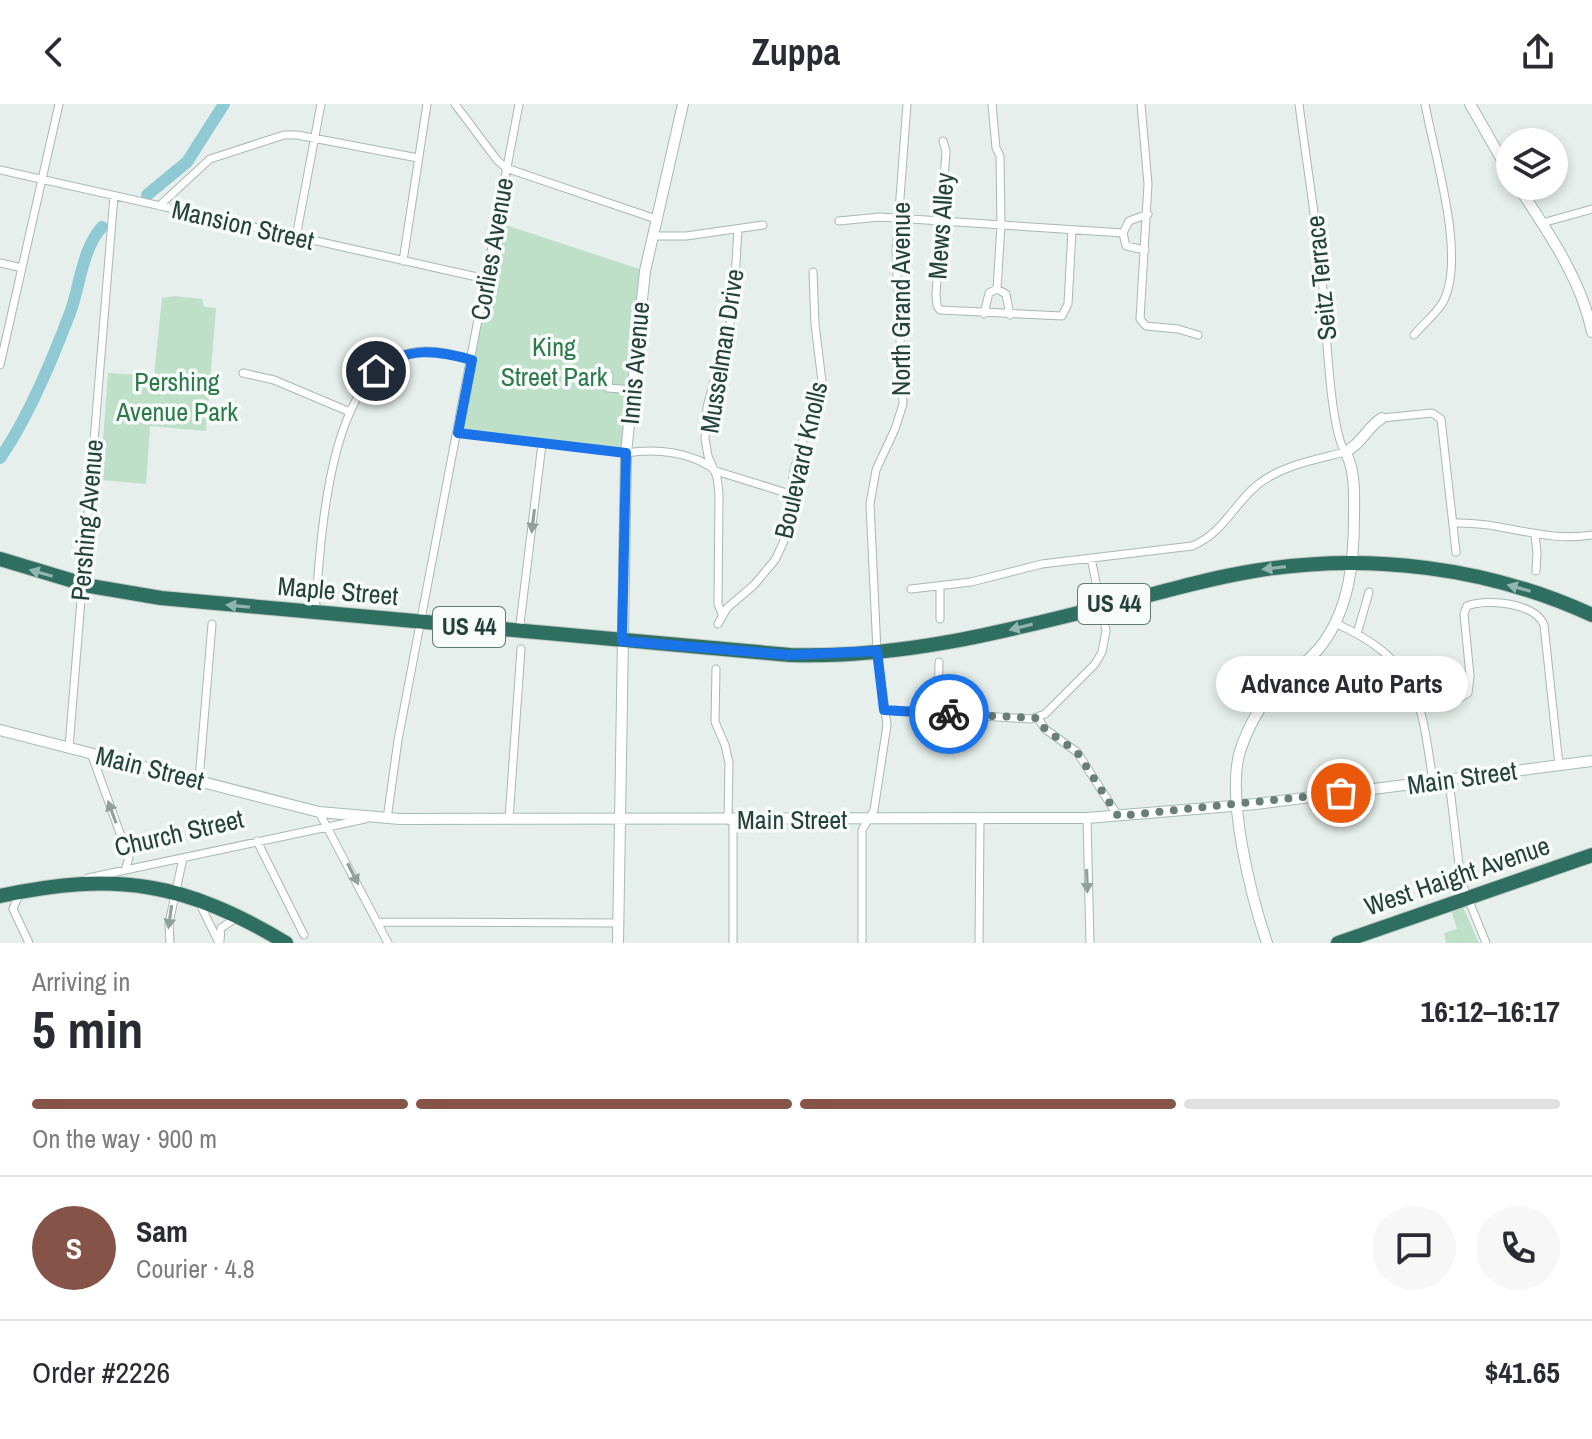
<!DOCTYPE html>
<html lang="en">
<head>
<meta charset="utf-8">
<style>
  body { margin:0; font-family:"Archivo Narrow",sans-serif; background:#f7f7f7; color:#2b2b33; height:100vh; display:flex; flex-direction:column; font-size:30px; white-space:nowrap }
  * { box-sizing:border-box; margin:0 }
  p { font-size:26px; color:#7c7c81 }
  .icon { flex:none; width:44px; height:44px; fill:none; stroke:currentColor; stroke-width:2; stroke-linecap:round; stroke-linejoin:round }
  .map { position:relative; height:839px; overflow:hidden }
  .panel { display:flex; flex-direction:column; background:#fff; flex:1 }
  .panel>* { flex:none }
  .buttons { position:absolute; left:1496px; top:24px; display:grid; gap:16px }
  .buttons a { display:grid; place-items:center; width:72px; height:72px; border-radius:50%; background:#fff; box-shadow:0 4px 12px #0003; font-size:40px }
  .pin { position:absolute; display:grid; place-items:center; width:68px; height:68px; color:#fff; margin:-34px; border:4px solid #fff; border-radius:50%; box-shadow:0 2px 8px #0007 }
  .courier { position:absolute; display:grid; place-items:center; width:80px; height:80px; margin:-40px; border:6px solid #1a73e8; border-radius:50%; background:#fff; color:#222; box-shadow:0 2px 10px #0007 }
  .bubble { position:absolute; height:56px; border-radius:28px; background:#fff; box-shadow:0 4px 12px #0003; font-size:26px; font-weight:700; line-height:56px; text-align:center }
  .overview em { font-style:normal; font-weight:700 }
  .overview div { display:flex; flex-direction:column-reverse }
  .overview { display:flex; align-items:center; justify-content:space-between; height:136px; padding:0 32px }
  h1 { font-size:52px; font-weight:700; line-height:60px }
  .bar { display:grid; grid-template-columns:repeat(4,1fr); gap:12px 8px; align-content:center; height:96px; padding:0 32px }
  .bar i { height:10px; border-radius:6px; background:#e1e1e2 }
  .bar .current { background:#855347 }
  .bar p { grid-column:span 4 }
  .line { display:flex; align-items:center; gap:20px; padding:0 32px; border-top:2px solid #e1e1e2 }
  .line div { flex:1 }
  .round { display:grid; place-items:center; flex:none; width:84px; height:84px; border-radius:42px; background:#f7f7f7 }
  header { display:flex; justify-content:space-between; align-items:center; height:104px; padding:0 32px; background:#fff; font-size:36px; font-weight:700 }
  .map>svg:first-child { display:block }
</style>
</head>
<body>
<header><svg class="icon" aria-label="back" viewBox="0 0 24 24"><path d="M15 5l-7 7 7 7"/></svg>Zuppa<svg class="icon" aria-label="share" viewBox="0 0 24 24"><path d="M12 15V3M7 8l5-5 5 5M5 13v7h14v-7"/></svg></header>
<div class="map">
<svg width="1592" height="839" viewBox="0 0 1592 839">
  <rect width="100%" height="100%" fill="#e6efeb"/>
  <path fill="#bfe0c8" d="M 497,118 L 645,167 L 626,349 L 458,329 Z
    M 175,192 L 202,195 L 204,203 L 216,204 L 206,327 L 150,322 L 146,380 L 100,376 L 108,269 L 154,272 L 162,194 Z
    M 1463,803 L 1479,839 L 1446,839 L 1444,829 L 1457,825 L 1451,806 Z"/>
  <g fill="none" stroke-linecap="round" stroke-linejoin="round">
    <path stroke="#8ec9d4" stroke-width="12" d="M 147,91 L 187,58 L 224,0
      M 0,354 C 27,316 53,254 70,209 C 80,182 82,145 102,123"/>
    <defs>
      <path id="street" d="M 455,0 L 497,56 L 506,64 L 656,115
        M 992,0 L 996,44 L 1000,52 L 1001,121 L 997,185
        M 1141,0 L 1148,80 L 1140,215 L 1146,222 L 1178,225 L 1198,231
        M 943,37 L 946,47 L 936,190 L 937,202 L 940,206 L 1062,212 L 1068,200 L 1072,126
        M 0,66 L 486,175
        M 159,102 L 210,55 L 284,31 L 297,31 L 418,54
        M 839,117 L 880,113 L 1123,129
        M 1542,119 L 1592,105
        M 652,132 L 686,132 L 763,121
        M 296,133 L 321,0
        M 1145,146 L 1126,142 L 1123,129 L 1129,117 L 1148,110
        M 403,157 L 427,0
        M 0,159 L 22,164
        M 984,210 L 989,189 L 997,185 L 1006,190 L 1010,211
        M 1414,231 C 1423,220 1436,210 1443,198 C 1467,153 1434,50 1425,0
        M 0,261 L 59,0
        M 243,269 L 274,276 L 350,308
        M 609,272 L 608,284 L 632,286
        M 1382,314 L 1432,309 L 1441,315 L 1456,448
        M 458,329 L 626,349 C 656,344 693,348 716,367 L 790,390
        M 1453,419 C 1501,417 1544,439 1592,431
        M 1535,430 L 1537,449 L 1536,467
        M 940,483 L 940,515
        M 911,485 L 971,478 L 1042,460 L 1192,442 C 1222,430 1233,402 1256,382 C 1281,361 1315,356 1345,348 C 1328,321 1326,203 1321,165 C 1315,110 1306,55 1299,0
        M 315,509 C 321,440 326,274 406,250 C 427,243 451,250 472,256
        M 722,510 L 718,500 L 719,390 L 717,373 L 708,352 L 705,335 L 707,303 L 733,208 L 738,125
        M 1335,519 C 1419,557 1421,596 1433,678
        M 718,520 L 727,504 L 754,481 L 775,456 L 784,437 L 794,366 L 805,329 L 823,286 L 815,220 L 813,168
        M 519,528 L 542,340
        M 1357,530 L 1369,488
        M 716,565 L 715,618 L 725,641 L 729,659 L 728,716
        M 1419,596 L 1460,594 L 1468,589 L 1470,572 L 1464,510 L 1467,502 C 1488,494 1535,499 1544,521 L 1559,661
        M 884,606 L 1031,615 L 1045,610 L 1095,560 L 1102,548 L 1106,527 L 1091,454
        M 938,610 L 939,558
        M 1038,614 L 1045,625 L 1077,648 L 1118,712
        M 69,643 L 114,92
        M 91,649 L 129,754 L 125,766
        M 199,676 L 212,520
        M 1449,676 L 1461,777 L 1486,839
        M 319,708 L 388,839
        M 1087,714 L 1090,839
        M 387,715 L 398,636 L 519,0
        M 509,715 L 521,545
        M 257,737 L 304,831
        M 88,774 L 365,715
        M 19,790 L 13,805 L 29,839
        M 200,800 L 219,839
        M 378,818 L 618,819
        M 220,837 L 221,824 L 236,814
        M 170,839 L 169,819 L 183,754
        M 733,839 L 733,716
        M 862,839 L 862,726 L 874,706 L 887,621 L 877,547 L 870,400 L 876,366 L 895,325 L 903,300 L 896,147 L 907,0
        M 979,839 L 980,716"/>
      <path id="secondary" d="M 1470,0 L 1510,70
        M 1518,82 C 1547,127 1581,174 1592,228
        M 0,626 L 319,708 L 400,715 L 1087,714 L 1256,700 L 1592,657
        M 618,839 L 626,349 L 645,167 L 683,0
        M 1267,839 C 1251,792 1226,694 1240,647 C 1249,620 1264,594 1285,575 C 1298,564 1311,555 1321,542 C 1349,506 1354,458 1354,414 C 1354,394 1356,365 1345,348 C 1362,340 1367,323 1382,314"/>
      <path id="highway" d="M 0,455 L 90,482 L 161,494 L 790,551 C 911,555 1026,522 1142,493 C 1179,483 1216,473 1254,467 C 1367,448 1488,463 1592,511
        M 0,792 C 115,767 185,778 286,839
        M 1338,839 L 1592,751"/>
    </defs>
    <use href="#street" stroke="#a8b8b2" stroke-width="9"/>
    <use href="#secondary" stroke="#a4bbb3" stroke-width="12"/>
    <use href="#highway" stroke="#c2cac8" stroke-width="16"/>
    <use href="#street" stroke="#fff" stroke-width="7"/>
    <use href="#secondary" stroke="#fff" stroke-width="10"/>
    <use href="#highway" stroke="#2f6f62" stroke-width="14"/>
  </g>
  <defs><path id="oneway-solid" d="M-6-.8H1V-3.2L6.5 0L1 3.2V.8H-6Z" transform="scale(2)"/></defs>
  <g fill="#92a09c">
    <use href="#oneway-solid" transform="translate(533 417) rotate(97)"/>
    <use href="#oneway-solid" transform="translate(112 708) rotate(-110)"/>
    <use href="#oneway-solid" transform="translate(353 770) rotate(63)"/>
    <use href="#oneway-solid" transform="translate(1087 777) rotate(88)"/>
    <use href="#oneway-solid" transform="translate(170 813) rotate(98)"/>
  </g>
  <g fill="#93b5ae">
    <use href="#oneway-solid" transform="translate(1274 464) rotate(173)"/>
    <use href="#oneway-solid" transform="translate(41 469) rotate(-164)"/>
    <use href="#oneway-solid" transform="translate(1519 484) rotate(-164)"/>
    <use href="#oneway-solid" transform="translate(238 502) rotate(-175)"/>
    <use href="#oneway-solid" transform="translate(1021 523) rotate(166)"/>
  </g>
  <g fill="none" stroke-linecap="round" stroke-linejoin="round">
    <path stroke="#687f78" stroke-width="8" stroke-dasharray="0 14.4" d="M 949,610 L 1038,614 L 1045,625 L 1077,648 L 1118,712 L 1341,689"/>
    <path stroke="#1a73e8" stroke-width="10" d="M 376,267 C 406,242 437,246 472,256 L 458,329 L 626,349 L 622,537 L 790,551 L 877,547 L 884,606 L 949,610"/>
  </g>
  <g text-anchor="middle" stroke-width="7" stroke-linejoin="round" paint-order="stroke">
    <g fill="#f7fbf9" stroke="#637a73" stroke-width="2">
      <rect x="1078" y="480" width="72" height="40" rx="6"/>
      <rect x="433" y="503" width="72" height="40" rx="6"/>
    </g>
    <g font-size="24" font-weight="bold" fill="#24423a">
      <text x="1114" y="508">US 44</text>
      <text x="469" y="531">US 44</text>
    </g>
    <g font-size="26" fill="#24423a" stroke="#f7fbf9">
      <text transform="translate(243 121) rotate(13)" y="9">Mansion Street</text>
      <text transform="translate(941 122) rotate(-86)" y="9">Mews Alley</text>
      <text transform="translate(492 145) rotate(-80)" y="9">Corlies Avenue</text>
      <text transform="translate(1321 174) rotate(-96)" y="9">Seitz Terrace</text>
      <text transform="translate(901 195) rotate(-90)" y="9">North Grand Avenue</text>
      <text transform="translate(722 247) rotate(-81)" y="9">Musselman Drive</text>
      <text transform="translate(635 259) rotate(-85)" y="9">Innis Avenue</text>
      <text transform="translate(801 356) rotate(-77)" y="9">Boulevard Knolls</text>
      <text transform="translate(87 416) rotate(-85)" y="9">Pershing Avenue</text>
      <text transform="translate(338 487) rotate(5)" y="9">Maple Street</text>
      <text transform="translate(150 664) rotate(14)" y="9">Main Street</text>
      <text transform="translate(1462 674) rotate(-8)" y="9">Main Street</text>
      <text x="792" y="725">Main Street</text>
      <text transform="translate(179 729) rotate(-13)" y="9">Church Street</text>
      <text transform="translate(1457 772) rotate(-19)" y="9">West Haight Avenue</text>
    </g>
    <g font-size="26" fill="#2d7a4b" stroke="#f7fbf9">
      <text x="554" y="252">King<tspan x="554" dy="30">Street Park</tspan></text>
      <text x="177" y="287">Pershing<tspan x="177" dy="30">Avenue Park</tspan></text>
    </g>
  </g>
</svg>
<div class="buttons">
<a><svg class="icon" aria-label="layers" viewBox="0 0 24 24"><path d="M12 4l9 5-9 5-9-5zM3 14l9 5 9-5"/></svg></a>
</div>
<div class="pin" style="left:1341px;top:689px;background:#ea580c"><svg class="icon" aria-label="bag" viewBox="0 0 24 24"><path d="M5 8h14l-1 12H6zM9 8a3 3 0 0 1 6 0"/></svg></div>
<div class="pin" style="left:376px;top:267px;background:#1f2937"><svg class="icon" aria-label="home" viewBox="0 0 24 24"><path d="M3 11l9-7 9 7M6 9v11h12V9"/></svg></div>
<div class="courier" style="left:949px;top:610px"><svg class="icon" aria-label="bike" viewBox="0 0 24 24"><circle cx="6" cy="16" r="4"/><circle cx="18" cy="16" r="4"/><path d="M6 16l4-8h5l3 8M10 8l3 8H6M13 5h3"/></svg></div>
<div class="bubble" style="left:1216px;top:552px;width:252px">Advance Auto Parts</div>
</div>
<section class="panel">
<div class="overview"><div><h1>5 min</h1><p>Arriving in</p></div><em>16:12–16:17</em></div>
<div class="bar"><i class="current"></i><i class="current"></i><i class="current"></i><i></i><p>On the way · 900 m</p></div>
<div class="line" style="height:144px"><b class="round" style="background:#855347;color:#fff">S</b><div><b>Sam</b><p>Courier · 4.8</p></div><a class="round"><svg class="icon" aria-label="chat" viewBox="0 0 24 24"><path d="M4 5h16v11H9l-5 4z"/></svg></a><a class="round"><svg class="icon" aria-label="phone" viewBox="0 0 24 24"><path d="M5 4h4l2 5-3 2q2 4 5 5l2-3 5 2v4C11 20 4 13 5 4z"/></svg></a></div>
<div class="line" style="height:104px"><div>Order #2226</div><b>$41.65</b></div>
</section>
</body>
</html>
